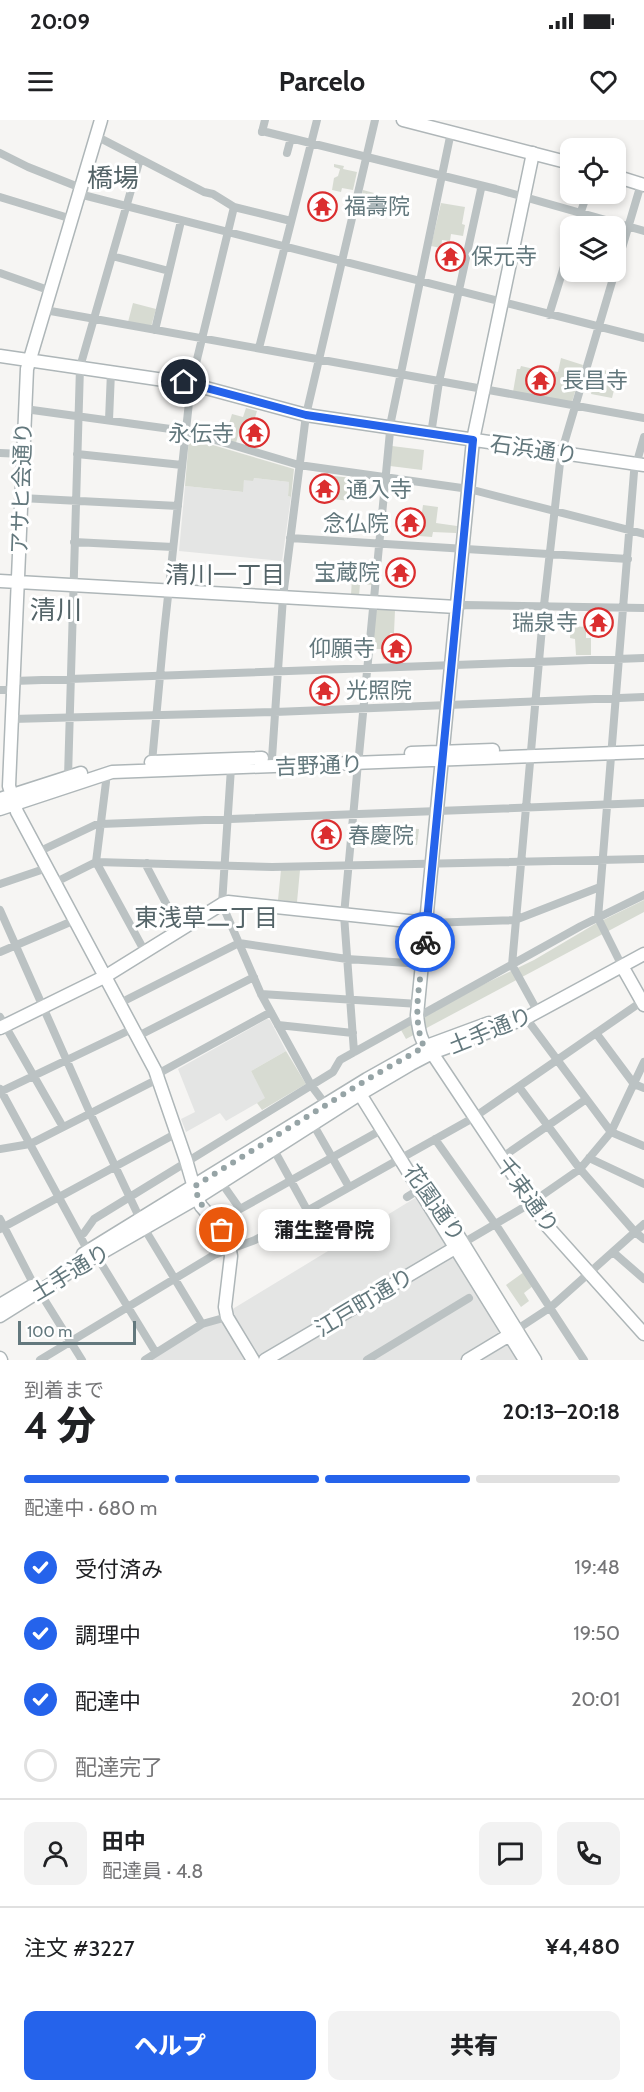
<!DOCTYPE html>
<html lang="ja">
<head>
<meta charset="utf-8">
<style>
  body { margin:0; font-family:Cabin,"Noto Sans JP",sans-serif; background:#f2f2f2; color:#202124; height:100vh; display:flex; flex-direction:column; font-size:22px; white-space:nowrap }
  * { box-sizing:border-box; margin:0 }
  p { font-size:20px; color:#757577 }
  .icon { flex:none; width:33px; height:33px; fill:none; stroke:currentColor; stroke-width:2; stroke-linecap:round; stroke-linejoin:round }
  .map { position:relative; height:1240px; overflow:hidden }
  .side { display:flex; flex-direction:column; background:#fff; flex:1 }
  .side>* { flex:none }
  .tools { position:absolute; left:560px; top:18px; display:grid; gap:12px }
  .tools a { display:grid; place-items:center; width:66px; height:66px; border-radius:12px; background:#fff; box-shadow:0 3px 9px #0003; font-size:30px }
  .scale { position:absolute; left:18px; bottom:15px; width:118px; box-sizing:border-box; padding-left:6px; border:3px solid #63787d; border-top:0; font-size:16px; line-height:21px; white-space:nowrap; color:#63787d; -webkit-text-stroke:4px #fff; paint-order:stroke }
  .pin { position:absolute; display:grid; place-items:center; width:51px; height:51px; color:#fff; margin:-26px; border:3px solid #fff; border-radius:50%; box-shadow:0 2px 6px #0007 }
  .courier { position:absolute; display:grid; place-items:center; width:60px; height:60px; margin:-30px; border:4px solid #2563eb; border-radius:50%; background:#fff; color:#222; box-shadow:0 2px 8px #0007 }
  .bubble { position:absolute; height:42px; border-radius:12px; background:#fff; box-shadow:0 3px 9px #0003; font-size:20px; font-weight:800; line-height:42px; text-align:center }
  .overview em { font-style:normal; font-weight:800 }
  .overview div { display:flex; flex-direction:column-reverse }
  .overview { display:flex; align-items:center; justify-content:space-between; height:102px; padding:0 24px }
  h1 { font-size:39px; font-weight:800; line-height:45px }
  .bar { display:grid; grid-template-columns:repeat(4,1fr); gap:9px 6px; align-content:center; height:72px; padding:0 24px }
  .bar i { height:8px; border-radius:4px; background:#e0e0e0 }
  .bar .on { background:#2563eb }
  .bar p { grid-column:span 4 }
  .line { display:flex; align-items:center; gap:15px; padding:0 24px; border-top:2px solid #e0e0e0 }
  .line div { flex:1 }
  .round { display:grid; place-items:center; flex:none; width:63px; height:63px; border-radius:12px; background:#f2f2f2 }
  ol { padding:0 24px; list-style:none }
  li { display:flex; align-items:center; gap:18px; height:66px }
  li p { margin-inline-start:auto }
  li .icon { padding:6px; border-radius:50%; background:#2563eb; color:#fff; stroke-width:4 }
  li:last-child { color:#757577 }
  li i { width:33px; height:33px; border:3px solid #e0e0e0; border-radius:50% }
  .primary-button { display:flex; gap:12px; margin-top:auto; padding:12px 24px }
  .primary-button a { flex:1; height:69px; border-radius:12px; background:#2563eb; color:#fff; font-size:24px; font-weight:800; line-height:69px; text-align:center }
  .primary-button a+a { background:#f2f2f2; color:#202124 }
  .status { display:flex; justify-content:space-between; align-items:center; height:42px; padding:0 30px; background:#fff; direction:ltr }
  .status svg { height:16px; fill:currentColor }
  header { display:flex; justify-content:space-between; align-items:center; height:78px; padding:0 24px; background:#fff; font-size:27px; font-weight:800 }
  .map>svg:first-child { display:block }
</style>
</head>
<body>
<div class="status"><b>20:09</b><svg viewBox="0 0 49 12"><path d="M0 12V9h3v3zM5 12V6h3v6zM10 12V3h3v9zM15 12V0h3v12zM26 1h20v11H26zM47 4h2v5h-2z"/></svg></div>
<header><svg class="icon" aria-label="menu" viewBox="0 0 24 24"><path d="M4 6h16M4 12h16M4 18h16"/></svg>Parcelo<svg class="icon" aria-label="heart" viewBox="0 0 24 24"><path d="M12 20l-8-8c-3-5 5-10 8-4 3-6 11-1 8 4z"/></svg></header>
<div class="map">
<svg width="644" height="1240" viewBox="0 0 644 1240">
  <rect width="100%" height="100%" fill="#f6f5f3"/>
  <path fill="#e4e5e4" d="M 253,358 L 289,362 L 288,376 L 291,377 L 282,441 L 179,431 L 185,366 L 242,372 L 244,360 Z
    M 267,899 L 270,900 L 286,931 L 251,951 L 266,978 L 226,1001 L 220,993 L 186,1012 L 181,999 L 195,992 L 178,949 Z
    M 420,1075 L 523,1240 L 149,1240 Z"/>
  <path fill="#d7dbd2" d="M 334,44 L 344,46 L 343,49 L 357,52 L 353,70 L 342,68 L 341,72 L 332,70 L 334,58 L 338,56 L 340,49 L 334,47 Z
    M 363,70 L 385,76 L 380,97 L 358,91 Z
    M 441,83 L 465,87 L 462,104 L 465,105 L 463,116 L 451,114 L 450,121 L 442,120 L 441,128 L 431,126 Z
    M 133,183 L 156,189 L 151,207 L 128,202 Z
    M 561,238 L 583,245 L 572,282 L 513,272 L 517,249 L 520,249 L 521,246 L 534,249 L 531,269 L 547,272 L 552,251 L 558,252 Z
    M 597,248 L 618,254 L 612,278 L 591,274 Z
    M 246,288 L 257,291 L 251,311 L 240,308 L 236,323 L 224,320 L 232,294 L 243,297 Z
    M 189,318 L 294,349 L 291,377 L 288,376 L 289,362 L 254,358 L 253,361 L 244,360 L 243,372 L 185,366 Z
    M 392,326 L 424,330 L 422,350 L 390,346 Z
    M 334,356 L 353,358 L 350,381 L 332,379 Z
    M 423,385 L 438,387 L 436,403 L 457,406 L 456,413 L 433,412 L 432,417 L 419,416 L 419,411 L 416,411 L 418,392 L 422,392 Z
    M 353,441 L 374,443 L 373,465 L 360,464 L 359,476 L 351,475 Z
    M 375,489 L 395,490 L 394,513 L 390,513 L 388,539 L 383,539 L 381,529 L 372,529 Z
    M 571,506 L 586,507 L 586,518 L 591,518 L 591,535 L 576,535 L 575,519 L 570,518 Z
    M 390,708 L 419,709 L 417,725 L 390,724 Z
    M 281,750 L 300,750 L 297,782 L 278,780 Z
    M 644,780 L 644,792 L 406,919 L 401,910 L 476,868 L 534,840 L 595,804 Z
    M 286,931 L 306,964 L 262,990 L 257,983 L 265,978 L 251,951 Z
    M 524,1152 L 533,1166 L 524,1173 L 529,1181 L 521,1187 L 506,1165 Z"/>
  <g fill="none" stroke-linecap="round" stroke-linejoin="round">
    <defs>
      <path id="secondary" d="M 101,0 L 27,249 L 9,666 L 17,692 L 155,950 L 186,1040 L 197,1078 L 201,1086 L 222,1110 L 228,1120 L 231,1136 L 225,1187 L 227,1197 L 253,1240
        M 533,33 L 473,320 L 417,895 C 419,911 420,922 432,933 L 548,1107 L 644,1214
        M 0,236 L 191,264 L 306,295 L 644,345
        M 0,461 L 457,487
        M 411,633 L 493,630
        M 151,642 L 262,638
        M 0,679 L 81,653
        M 0,689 L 112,652 L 644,632
        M 622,846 L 644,885
        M 0,908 L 106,856 L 222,784 L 228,782 L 427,803
        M 360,974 L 525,1240
        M 427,1065 L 535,1240
        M 83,1134 L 367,959 L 424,927 L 489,903
        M 0,1185 L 32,1166
        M 0,1196 L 89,1140 L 197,1078 L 360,974 L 411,944 L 432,933 L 526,898 L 644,834
        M 0,1238 L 1,1240
        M 265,1240 L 460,1125
        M 468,1240 L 516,1211"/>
      <path id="primary" d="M 403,0 L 570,43
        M 615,56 L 644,65"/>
    </defs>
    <use href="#secondary" stroke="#aeb6b8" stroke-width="15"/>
    <use href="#primary" stroke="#afb6b8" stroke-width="15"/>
    <path stroke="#bbc2c3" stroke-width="8" d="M 262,11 L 496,69 L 644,111
      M 262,12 L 265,0
      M 96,16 L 204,72 L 213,74 L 234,87 L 291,101
      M 0,33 L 28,47 L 81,68
      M 287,33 L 291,18
      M 79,74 L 644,218
      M 0,77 L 72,99
      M 576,106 L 587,74
      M 112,136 L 169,151
      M 0,153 L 51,171
      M 45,190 L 644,298
      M 549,195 L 570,127
      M 155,210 L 181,101
      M 259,228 L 317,0
      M 25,289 L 185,311 L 299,345 L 469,369 L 644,414
      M 109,300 L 111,252
      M 431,314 L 439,262 L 481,69 L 479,65
      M 0,333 L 23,334
      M 77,334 L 182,345
      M 21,378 L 178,386
      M 290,418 L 628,439
      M 74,422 L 173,427
      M 457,487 L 466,485 L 644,488
      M 14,561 L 644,538
      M 0,570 L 13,570
      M 12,599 L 275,592 L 644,577
      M 359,635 L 391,301 L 451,12
      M 272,638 L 283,477 L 306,295 L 375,0
      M 152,642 L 164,513 L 191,264 L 234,87
      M 231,648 L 222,784 L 261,874 L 311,965 L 326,985
      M 105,654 L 106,662 L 96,742 L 145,832
      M 68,657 L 80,247 L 140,39
      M 38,732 L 95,705 L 101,704 L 644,683
      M 147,743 L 147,747 L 180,810
      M 54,763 L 96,742 L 272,747 L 644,739
      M 0,764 L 47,748
      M 0,790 L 90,993 L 140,1099
      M 427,803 L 515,800 L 600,767
      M 0,832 L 75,800
      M 622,846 L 598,798 L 634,352 L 644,317
      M 261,874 L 419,884
      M 120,883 L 239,823 L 347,839 L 423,844
      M 534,885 L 512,845 L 544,485 L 561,334 L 641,64
      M 0,897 L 63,1007
      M 526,898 L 611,1012 L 644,1026
      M 278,905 L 353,913
      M 596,913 L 634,964 L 644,968
      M 138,916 L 254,857
      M 354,932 L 344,795 L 358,643
      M 519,967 L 580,1049 L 635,1112 L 644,1119
      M 0,969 L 88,1131 L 96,1135 L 156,1233
      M 0,972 L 134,908
      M 313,1004 L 349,1067
      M 435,1019 L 498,1108 L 584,1240
      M 0,1029 L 30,1024 L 152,962 L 163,951 L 271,892
      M 274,1030 L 307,1090
      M 501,1038 L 585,980
      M 589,1038 L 644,1064
      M 221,1062 L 240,1089 L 383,1009
      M 407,1077 L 420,1069
      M 0,1099 L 34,1165
      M 144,1108 L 202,1204
      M 0,1109 L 177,1013
      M 80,1116 L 84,1113 L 94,1099 L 333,952 L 340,940 L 581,806 L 644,775
      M 463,1123 L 531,1083 L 580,1049 L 611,1012 L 644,942
      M 613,1132 L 644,1159
      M 39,1171 L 82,1240
      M 516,1210 L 551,1187 L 644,1104
      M 40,1240 L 214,1135 L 255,1120 L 473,998 L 644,880
      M 145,1240 L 202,1204 L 227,1197
      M 367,1240 L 469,1178"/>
    <use href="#secondary" stroke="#fff" stroke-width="12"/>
    <use href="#primary" stroke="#fff" stroke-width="12"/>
  </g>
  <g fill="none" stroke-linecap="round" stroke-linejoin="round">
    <path stroke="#96a4a6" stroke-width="6" stroke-dasharray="0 10.8" d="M 222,1110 C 210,1096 198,1085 195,1066 L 368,959 L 424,927 C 410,895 422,855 425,822"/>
    <path stroke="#2563eb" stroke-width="8" d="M 184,262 L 306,295 L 473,320 L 425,822"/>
  </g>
  <defs>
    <symbol id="temple-ring" viewBox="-11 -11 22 22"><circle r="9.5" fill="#fff" stroke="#db2e2f" stroke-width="1.5"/><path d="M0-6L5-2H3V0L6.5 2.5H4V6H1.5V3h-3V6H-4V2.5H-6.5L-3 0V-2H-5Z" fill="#db2e2f"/></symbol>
  </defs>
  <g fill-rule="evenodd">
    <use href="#temple-ring" x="306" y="70" width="33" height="33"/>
    <use href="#temple-ring" x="434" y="120" width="33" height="33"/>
    <use href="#temple-ring" x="524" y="244" width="33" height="33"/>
    <use href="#temple-ring" x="238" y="296" width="33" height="33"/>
    <use href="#temple-ring" x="308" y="352" width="33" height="33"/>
    <use href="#temple-ring" x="394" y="386" width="33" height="33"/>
    <use href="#temple-ring" x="384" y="436" width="33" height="33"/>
    <use href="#temple-ring" x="582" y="486" width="33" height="33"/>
    <use href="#temple-ring" x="380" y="512" width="33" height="33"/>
    <use href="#temple-ring" x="308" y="554" width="33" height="33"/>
    <use href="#temple-ring" x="310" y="698" width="33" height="33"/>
  </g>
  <g text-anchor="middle" stroke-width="6" stroke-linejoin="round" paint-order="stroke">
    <g font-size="22" fill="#63787d" stroke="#fff" text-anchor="start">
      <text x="344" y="94">福壽院</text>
      <text x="471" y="144">保元寺</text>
      <text x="562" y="268">長昌寺</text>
      <text x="234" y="321" text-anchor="end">永伝寺</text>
      <text x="346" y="377">通入寺</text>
      <text x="389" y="411" text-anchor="end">念仏院</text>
      <text x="380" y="460" text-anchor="end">宝蔵院</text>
      <text x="578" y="510" text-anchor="end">瑞泉寺</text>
      <text x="375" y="536" text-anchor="end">仰願寺</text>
      <text x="346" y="578">光照院</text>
      <text x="348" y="723">春慶院</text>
    </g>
    <g font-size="22" fill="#63787d" stroke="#fff">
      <text transform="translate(534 329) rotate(8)" y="8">石浜通り</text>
      <text transform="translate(21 368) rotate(-88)" y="8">アサヒ会通り</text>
      <text transform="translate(319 645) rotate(-2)" y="8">吉野通り</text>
      <text transform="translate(490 910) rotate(-22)" y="8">土手通り</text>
      <text transform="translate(528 1075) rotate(54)" y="8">千束通り</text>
      <text transform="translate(435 1083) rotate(55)" y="8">花園通り</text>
      <text transform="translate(70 1152) rotate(-31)" y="8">土手通り</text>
      <text transform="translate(364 1182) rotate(-31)" y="8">江戸町通り</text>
    </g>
    <g font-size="24" fill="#546468" stroke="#fff">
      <text x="225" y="463">清川一丁目</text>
      <text x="206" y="806">東浅草二丁目</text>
    </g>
    <g font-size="26" fill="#546468" stroke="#fff">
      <text x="113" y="67">橋場</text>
      <text x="56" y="499">清川</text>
    </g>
  </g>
</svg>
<div class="tools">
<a><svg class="icon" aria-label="locate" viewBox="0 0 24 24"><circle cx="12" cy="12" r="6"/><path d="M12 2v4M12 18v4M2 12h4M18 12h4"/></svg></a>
<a><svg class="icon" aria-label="layers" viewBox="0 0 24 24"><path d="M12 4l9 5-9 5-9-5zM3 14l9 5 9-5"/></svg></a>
</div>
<div class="scale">100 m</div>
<div class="pin" style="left:222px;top:1110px;background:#ea580c"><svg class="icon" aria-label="bag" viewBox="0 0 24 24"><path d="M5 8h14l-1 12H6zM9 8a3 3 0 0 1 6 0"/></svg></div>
<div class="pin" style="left:184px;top:262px;background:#1f2937"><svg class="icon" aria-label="home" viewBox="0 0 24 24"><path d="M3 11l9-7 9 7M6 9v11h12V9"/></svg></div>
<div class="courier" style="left:425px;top:822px"><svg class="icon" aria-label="bike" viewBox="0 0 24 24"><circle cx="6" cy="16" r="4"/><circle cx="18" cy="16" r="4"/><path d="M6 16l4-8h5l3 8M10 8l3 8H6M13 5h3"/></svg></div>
<div class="bubble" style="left:258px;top:1089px;width:132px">蒲生整骨院</div>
</div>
<section class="side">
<div class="overview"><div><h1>4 分</h1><p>到着まで</p></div><em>20:13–20:18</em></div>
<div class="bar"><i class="on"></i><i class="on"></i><i class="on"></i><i></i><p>配達中 · 680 m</p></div>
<ol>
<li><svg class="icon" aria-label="check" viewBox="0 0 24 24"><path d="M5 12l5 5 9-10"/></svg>受付済み<p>19:48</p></li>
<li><svg class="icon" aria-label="check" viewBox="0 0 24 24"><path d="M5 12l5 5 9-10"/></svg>調理中<p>19:50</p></li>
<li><svg class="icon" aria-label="check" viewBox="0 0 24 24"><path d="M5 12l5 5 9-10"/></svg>配達中<p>20:01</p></li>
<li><i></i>配達完了</li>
</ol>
<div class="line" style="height:108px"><a class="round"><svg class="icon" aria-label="person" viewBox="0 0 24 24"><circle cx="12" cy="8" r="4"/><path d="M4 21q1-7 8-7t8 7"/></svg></a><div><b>田中</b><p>配達員 · 4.8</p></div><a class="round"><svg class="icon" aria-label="chat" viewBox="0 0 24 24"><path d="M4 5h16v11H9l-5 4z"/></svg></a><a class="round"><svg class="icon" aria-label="phone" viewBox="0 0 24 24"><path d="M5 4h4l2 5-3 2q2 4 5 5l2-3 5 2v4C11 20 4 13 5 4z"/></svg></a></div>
<div class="line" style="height:78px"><div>注文 #3227</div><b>¥4,480</b></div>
<div class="primary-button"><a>ヘルプ</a><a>共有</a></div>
</section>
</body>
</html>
